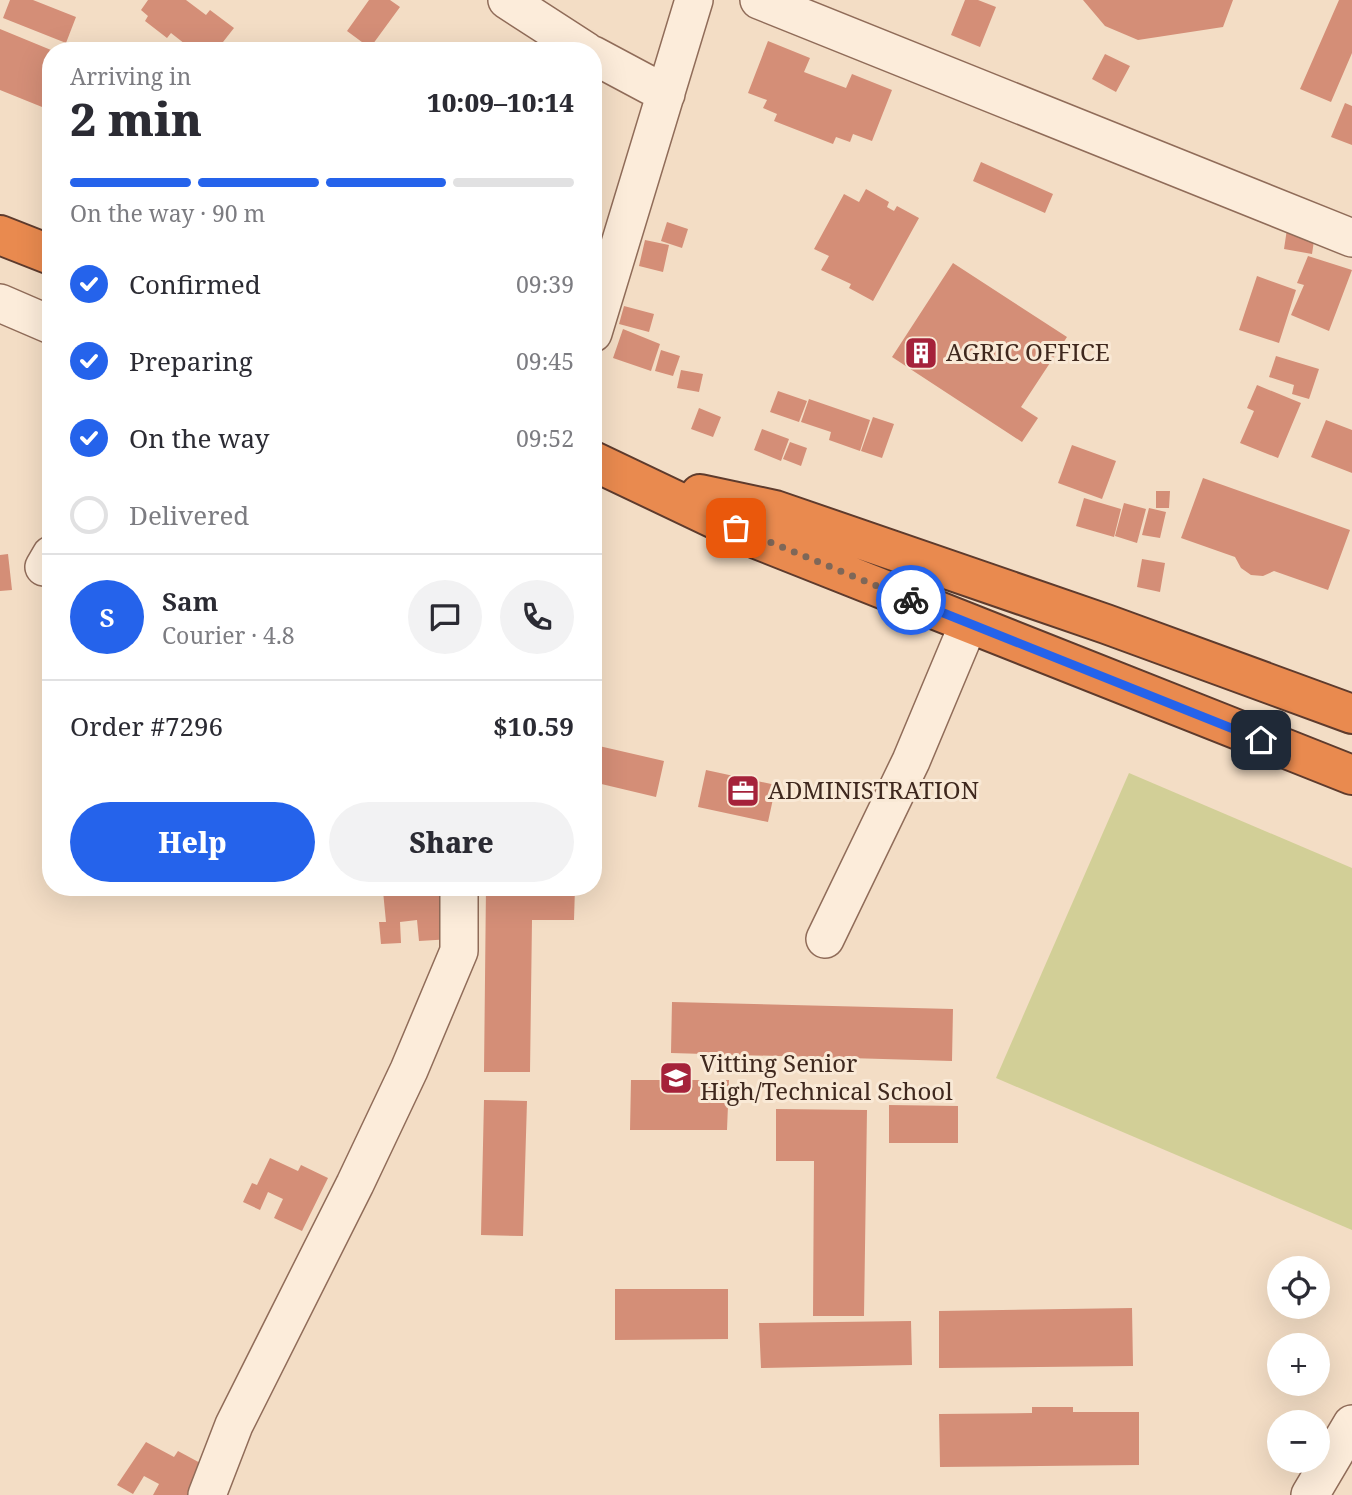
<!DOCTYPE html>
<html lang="en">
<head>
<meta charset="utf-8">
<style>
  body { margin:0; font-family:"Noto Serif",serif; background:#f2f2f3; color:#2b2b33; height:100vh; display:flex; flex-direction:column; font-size:26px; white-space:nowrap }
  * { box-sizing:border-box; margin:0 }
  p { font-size:23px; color:#7c7c81 }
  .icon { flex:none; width:38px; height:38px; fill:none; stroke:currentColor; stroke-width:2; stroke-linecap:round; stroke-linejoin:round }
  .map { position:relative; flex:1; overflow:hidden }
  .panel { position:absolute; left:42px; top:42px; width:560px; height:854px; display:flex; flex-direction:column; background:#fff; border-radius:28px; box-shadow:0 7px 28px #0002 }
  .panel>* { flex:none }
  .controls { position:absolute; left:1267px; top:1256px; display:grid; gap:14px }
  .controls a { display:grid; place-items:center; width:63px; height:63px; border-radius:50%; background:#fff; box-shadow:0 7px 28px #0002; font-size:35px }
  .pin { position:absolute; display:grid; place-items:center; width:60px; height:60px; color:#fff; margin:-30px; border-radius:14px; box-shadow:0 4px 10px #0006 }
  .courier { position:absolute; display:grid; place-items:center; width:70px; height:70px; margin:-35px; border:5px solid #2563eb; border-radius:50%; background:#fff; color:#222; box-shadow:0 2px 9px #0007 }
  .overview em { font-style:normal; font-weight:800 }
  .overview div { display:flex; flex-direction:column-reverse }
  .overview { display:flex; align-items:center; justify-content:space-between; height:119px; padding:0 28px }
  h1 { font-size:46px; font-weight:800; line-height:52px }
  .bar { display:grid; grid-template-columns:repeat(4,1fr); gap:10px 7px; align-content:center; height:84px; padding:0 28px }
  .bar i { height:9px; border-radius:5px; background:#e1e1e2 }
  .bar .active { background:#2563eb }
  .bar p { grid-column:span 4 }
  .line { display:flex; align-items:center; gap:18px; padding:0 28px; border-top:2px solid #e1e1e2 }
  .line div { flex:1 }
  .round { display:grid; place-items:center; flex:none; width:74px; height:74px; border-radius:37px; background:#f2f2f3 }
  ol { padding:0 28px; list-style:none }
  li { display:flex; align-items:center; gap:21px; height:77px }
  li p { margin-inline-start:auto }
  li .icon { padding:7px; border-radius:50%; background:#2563eb; color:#fff; stroke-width:4 }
  li:last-child { color:#7c7c81 }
  li i { width:38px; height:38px; border:4px solid #e1e1e2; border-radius:50% }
  .button { display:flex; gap:14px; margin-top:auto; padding:14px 28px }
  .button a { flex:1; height:80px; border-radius:42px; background:#2563eb; color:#fff; font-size:28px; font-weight:800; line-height:80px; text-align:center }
  .button a+a { background:#f2f2f3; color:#2b2b33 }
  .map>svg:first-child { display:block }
</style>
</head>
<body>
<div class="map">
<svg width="1352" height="1495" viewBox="0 0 1352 1495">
  <rect width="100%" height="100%" fill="#f3ddc5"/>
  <path fill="#d2cf97" d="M 1129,773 L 1352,868 L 1352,1230 L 996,1078 Z"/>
  <path fill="#d48e77" d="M 10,0 L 33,0 L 76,17 L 66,43 L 3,18 Z
    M 148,0 L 186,0 L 206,15 L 210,10 L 234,28 L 223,42 L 235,51 L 194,51 L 171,33 L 167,38 L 145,21 L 148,16 L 141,10 Z
    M 369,0 L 390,0 L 400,7 L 370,48 L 347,31 Z
    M 965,0 L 978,0 L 996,7 L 980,47 L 951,35 Z
    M 1083,0 L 1233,0 L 1223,27 L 1138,40 L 1105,26 Z
    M 1339,0 L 1352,0 L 1352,53 L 1331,102 L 1300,89 Z
    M 0,29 L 51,50 L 51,99 L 47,109 L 0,90 Z
    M 768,41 L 810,58 L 804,72 L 846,88 L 852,74 L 892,90 L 872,141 L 853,134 L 850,142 L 836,137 L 833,144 L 774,121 L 777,114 L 763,108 L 767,100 L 748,93 Z
    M 1105,54 L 1130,66 L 1116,92 L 1092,79 Z
    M 1345,103 L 1352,106 L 1352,145 L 1331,137 Z
    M 981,162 L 1053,194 L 1045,213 L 973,181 Z
    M 866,189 L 889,202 L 887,207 L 894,211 L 897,206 L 919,218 L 873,301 L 849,288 L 851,284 L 821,270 L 829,256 L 814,249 L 844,194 L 859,202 Z
    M 667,222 L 688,229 L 682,248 L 661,241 Z
    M 1287,229 L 1315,234 L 1312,254 L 1284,249 Z
    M 645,240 L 669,245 L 663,272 L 639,266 Z
    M 1308,256 L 1352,270 L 1329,331 L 1291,315 L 1304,285 L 1297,283 Z
    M 953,263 L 1067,337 L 1021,407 L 1038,418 L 1022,442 L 892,357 Z
    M 1257,276 L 1296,290 L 1279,343 L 1239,330 Z
    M 624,306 L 654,314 L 649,332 L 619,324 Z
    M 623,329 L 660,344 L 651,371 L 613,358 Z
    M 661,350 L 680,356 L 673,376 L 655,371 Z
    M 1276,356 L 1319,369 L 1309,399 L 1292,394 L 1294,385 L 1269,377 Z
    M 681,370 L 703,374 L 699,392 L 677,388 Z
    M 1257,385 L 1301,403 L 1278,458 L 1240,443 L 1254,411 L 1247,408 Z
    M 778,391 L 807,401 L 799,422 L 770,412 Z
    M 809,399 L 870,420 L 860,451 L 829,440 L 831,432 L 801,422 Z
    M 699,408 L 721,417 L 713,437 L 691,429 Z
    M 873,417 L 894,424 L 882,458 L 861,451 Z
    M 1326,420 L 1352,430 L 1352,473 L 1311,457 Z
    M 762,429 L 789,439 L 781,461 L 754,450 Z
    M 790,442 L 807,448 L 801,466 L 783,459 Z
    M 1072,445 L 1116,461 L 1102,499 L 1058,483 Z
    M 1203,478 L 1350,530 L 1328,590 L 1274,571 L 1263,576 L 1251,575 L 1241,568 L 1235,557 L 1181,538 Z
    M 1156,491 L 1170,491 L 1169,508 L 1156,508 Z
    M 1084,498 L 1121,509 L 1114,537 L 1076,526 Z
    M 1124,503 L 1146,509 L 1137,543 L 1115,536 Z
    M 1149,508 L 1166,512 L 1160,538 L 1142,535 Z
    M 8,554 L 12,590 L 0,591 L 0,555 Z
    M 1142,559 L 1165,563 L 1160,592 L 1137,587 Z
    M 599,746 L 664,761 L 656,797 L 593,782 Z
    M 706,770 L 776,785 L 768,822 L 698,807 Z
    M 415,887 L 448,887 L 452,939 L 419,941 L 417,920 L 400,922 L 401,943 L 381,944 L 379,922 L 386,922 L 383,891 Z
    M 486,887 L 575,887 L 574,920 L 532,920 L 530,1072 L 484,1072 Z
    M 672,1002 L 953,1009 L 952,1061 L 671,1053 Z
    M 631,1080 L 729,1080 L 727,1130 L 630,1130 Z
    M 484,1100 L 527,1101 L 523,1236 L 481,1235 Z
    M 889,1105 L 958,1106 L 958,1143 L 889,1143 Z
    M 776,1109 L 867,1110 L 864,1316 L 813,1316 L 814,1161 L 776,1161 Z
    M 270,1158 L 298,1171 L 301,1165 L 328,1178 L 302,1231 L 274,1218 L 283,1199 L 268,1192 L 260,1210 L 243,1202 L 252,1183 L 257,1185 Z
    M 615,1289 L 728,1289 L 728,1339 L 615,1340 Z
    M 1132,1308 L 1133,1366 L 939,1368 L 939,1311 Z
    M 911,1321 L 912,1365 L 761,1368 L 759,1323 Z
    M 1032,1407 L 1073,1407 L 1073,1412 L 1139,1412 L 1139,1465 L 940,1467 L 939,1414 L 1032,1413 Z
    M 146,1442 L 174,1457 L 178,1451 L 204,1465 L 187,1495 L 153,1495 L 159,1484 L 144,1476 L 133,1494 L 117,1485 Z"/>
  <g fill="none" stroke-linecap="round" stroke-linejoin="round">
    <defs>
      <path id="minor" d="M 507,0 L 586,51
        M 759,0 L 1352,238
        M 593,55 L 666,94
        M 0,303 L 51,325
        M 593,333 L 694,0
        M 44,567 L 51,555
        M 825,939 L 911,761 L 968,625
        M 207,1495 L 234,1425 L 355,1184 L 409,1070 L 459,951 L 459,887
        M 1310,1495 L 1352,1424"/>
      <path id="highway" d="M 0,235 L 51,255
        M 593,461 L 759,540 L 1352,775
        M 700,494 L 775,510 L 1106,624 L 1352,714"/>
    </defs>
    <use href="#minor" stroke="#906c59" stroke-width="40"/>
    <use href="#highway" stroke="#5e3b2d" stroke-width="42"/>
    <use href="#minor" stroke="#fcecda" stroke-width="37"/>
    <use href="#highway" stroke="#e98a4f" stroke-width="38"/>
  </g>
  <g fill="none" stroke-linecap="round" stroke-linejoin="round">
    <path stroke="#7e6758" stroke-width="7" stroke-dasharray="0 12.6" d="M 736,528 L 911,600"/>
    <path stroke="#2563eb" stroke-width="9" d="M 911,600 L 1261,740"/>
  </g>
  <defs>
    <symbol id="building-square" viewBox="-11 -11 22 22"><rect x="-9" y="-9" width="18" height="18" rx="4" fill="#a5223a" stroke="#f9e9d6"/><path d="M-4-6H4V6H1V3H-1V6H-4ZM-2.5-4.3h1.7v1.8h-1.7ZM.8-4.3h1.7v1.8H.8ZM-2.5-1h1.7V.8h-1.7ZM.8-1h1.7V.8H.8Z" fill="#fff"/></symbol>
    <symbol id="office-square" viewBox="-11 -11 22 22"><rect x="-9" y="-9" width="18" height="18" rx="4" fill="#a5223a" stroke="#f9e9d6"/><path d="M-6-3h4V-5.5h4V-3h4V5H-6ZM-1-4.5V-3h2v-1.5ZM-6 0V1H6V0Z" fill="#fff"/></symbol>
    <symbol id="school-square" viewBox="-11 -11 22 22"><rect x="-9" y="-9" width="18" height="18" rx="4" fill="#a5223a" stroke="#f9e9d6"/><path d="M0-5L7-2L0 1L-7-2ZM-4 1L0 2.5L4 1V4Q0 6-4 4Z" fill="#fff"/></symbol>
  </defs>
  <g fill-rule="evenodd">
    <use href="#building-square" x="902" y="334" width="38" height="38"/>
    <use href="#office-square" x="724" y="772" width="38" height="38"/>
    <use href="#school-square" x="657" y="1059" width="38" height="38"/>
  </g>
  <g text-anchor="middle" stroke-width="6" stroke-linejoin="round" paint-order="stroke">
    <g font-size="24" fill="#3f281e" stroke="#f9e9d6" text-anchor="start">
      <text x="946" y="361">AGRIC OFFICE</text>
      <text x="768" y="799">ADMINISTRATION</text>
      <text x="700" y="1072">Vitting Senior<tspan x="700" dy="28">High/Technical School</tspan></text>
    </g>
  </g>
</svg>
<div class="controls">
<a><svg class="icon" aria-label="locate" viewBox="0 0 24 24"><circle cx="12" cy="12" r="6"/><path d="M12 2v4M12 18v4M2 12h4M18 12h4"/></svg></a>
<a>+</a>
<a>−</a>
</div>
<div class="pin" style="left:736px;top:528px;background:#ea580c"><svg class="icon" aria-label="bag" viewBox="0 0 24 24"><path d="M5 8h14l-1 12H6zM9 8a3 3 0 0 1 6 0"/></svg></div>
<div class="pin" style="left:1261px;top:740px;background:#1f2937"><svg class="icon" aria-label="home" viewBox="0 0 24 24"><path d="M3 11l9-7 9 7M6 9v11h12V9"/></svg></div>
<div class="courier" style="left:911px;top:600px"><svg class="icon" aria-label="bike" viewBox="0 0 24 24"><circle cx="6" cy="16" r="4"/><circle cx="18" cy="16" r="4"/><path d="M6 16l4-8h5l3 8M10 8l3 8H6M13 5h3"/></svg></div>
<section class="panel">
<div class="overview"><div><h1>2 min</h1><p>Arriving in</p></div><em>10:09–10:14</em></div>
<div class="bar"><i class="active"></i><i class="active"></i><i class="active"></i><i></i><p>On the way · 90 m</p></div>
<ol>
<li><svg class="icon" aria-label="check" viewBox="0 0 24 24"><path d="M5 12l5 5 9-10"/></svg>Confirmed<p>09:39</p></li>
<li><svg class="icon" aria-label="check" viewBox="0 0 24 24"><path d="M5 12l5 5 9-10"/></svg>Preparing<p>09:45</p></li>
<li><svg class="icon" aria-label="check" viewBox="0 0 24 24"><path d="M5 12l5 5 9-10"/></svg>On the way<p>09:52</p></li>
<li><i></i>Delivered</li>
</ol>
<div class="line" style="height:126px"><b class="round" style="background:#2563eb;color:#fff">S</b><div><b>Sam</b><p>Courier · 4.8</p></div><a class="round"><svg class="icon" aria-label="chat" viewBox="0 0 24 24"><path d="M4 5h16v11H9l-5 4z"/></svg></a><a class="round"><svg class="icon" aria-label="phone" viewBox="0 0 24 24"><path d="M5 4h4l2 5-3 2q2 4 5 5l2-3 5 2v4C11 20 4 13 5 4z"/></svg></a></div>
<div class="line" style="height:91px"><div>Order #7296</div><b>$10.59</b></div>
<div class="button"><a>Help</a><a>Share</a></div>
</section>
</div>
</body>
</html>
